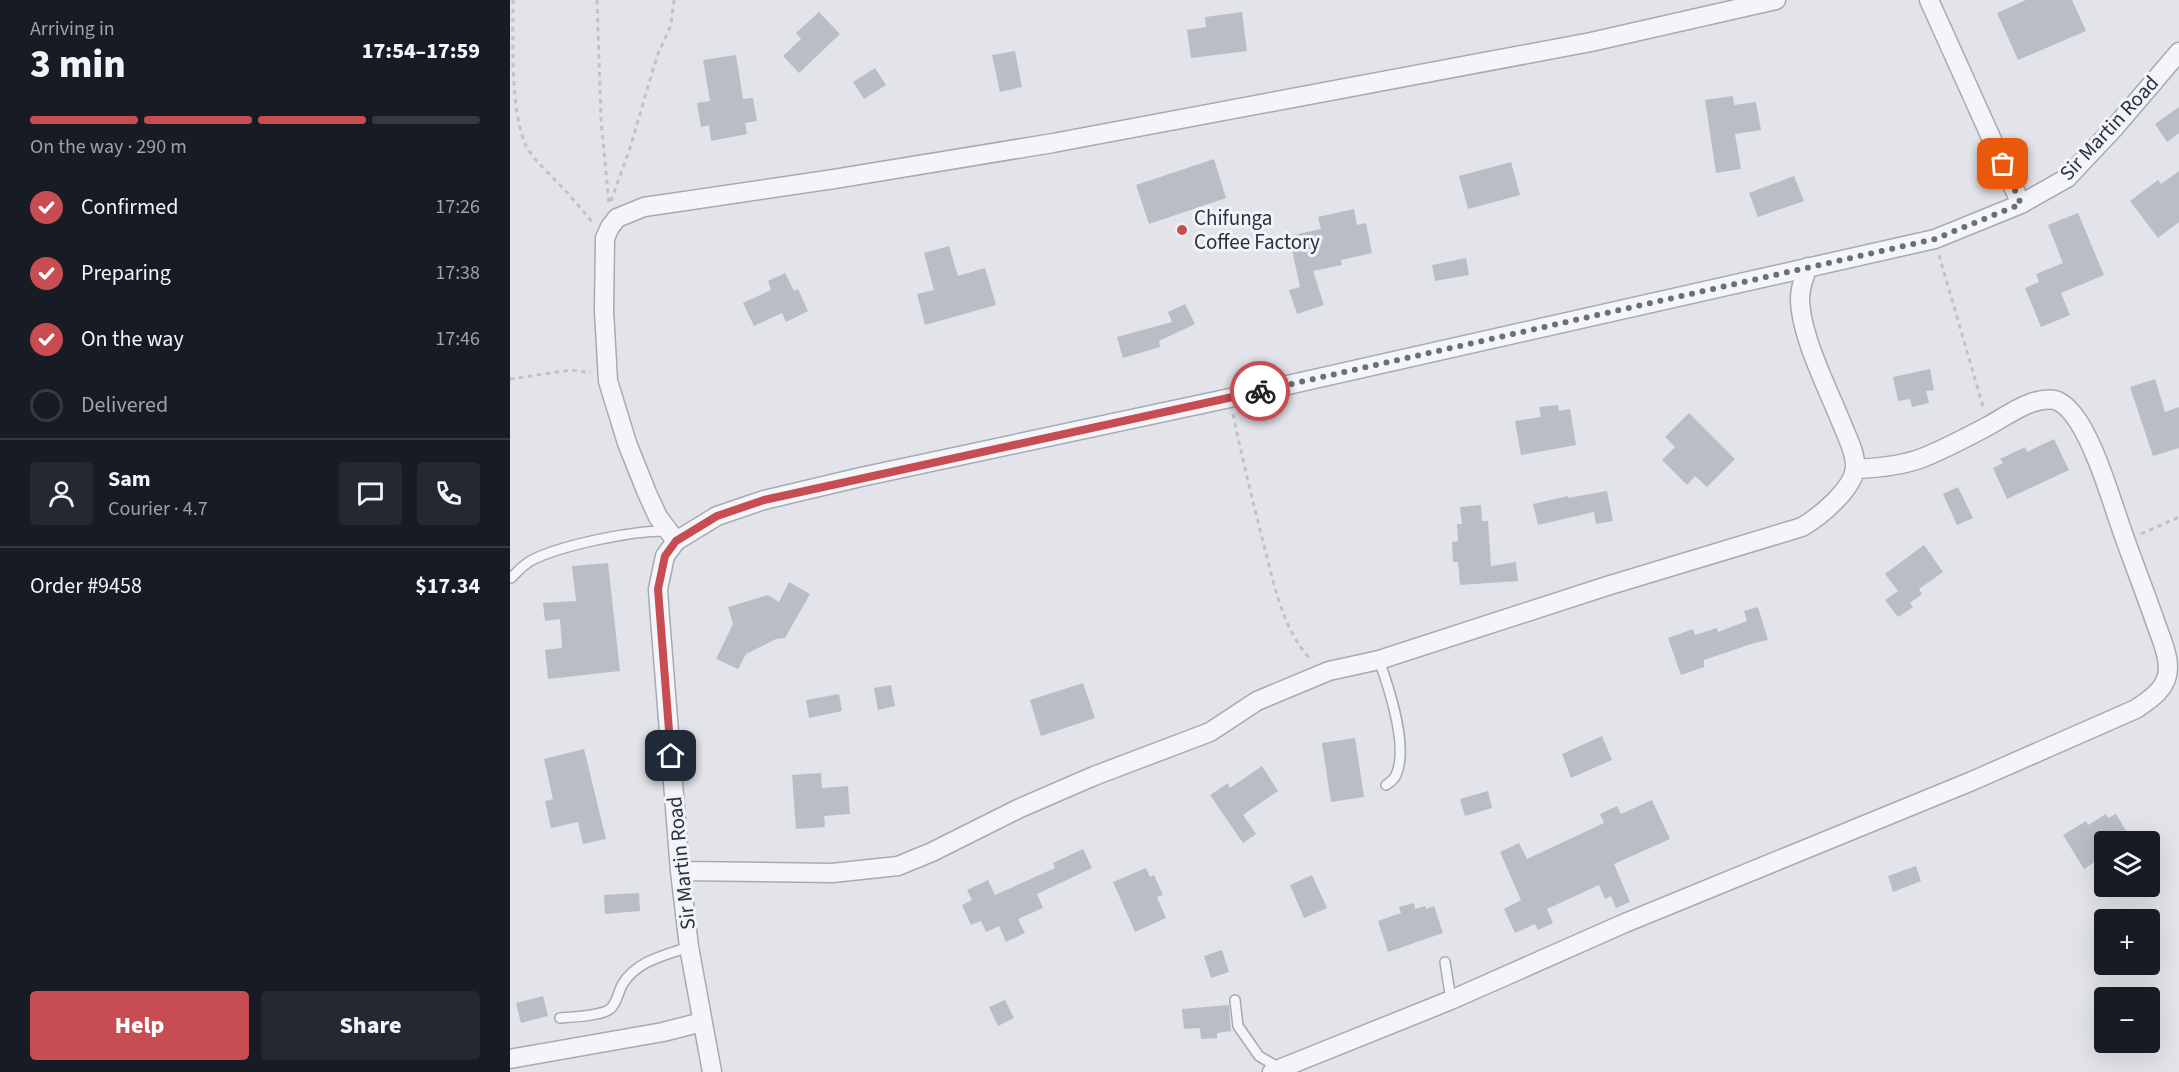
<!DOCTYPE html>
<html lang="en">
<head>
<meta charset="utf-8">
<style>
  body { margin:0; font-family:"Source Sans 3",sans-serif; background:#242831; color:#f1f3f6; height:100vh; display:flex; flex-direction:column; font-size:22px; white-space:nowrap }
  * { box-sizing:border-box; margin:0 }
  p { font-size:20px; color:#9ea1a6 }
  .icon { flex:none; width:33px; height:33px; fill:none; stroke:currentColor; stroke-width:2; stroke-linecap:round; stroke-linejoin:round }
  .map { position:relative; flex:1; overflow:hidden }
  .panel { display:flex; flex-direction:column; background:#171b24; width:510px }
  .panel>* { flex:none }
  .controls { position:absolute; left:1584px; top:831px; display:grid; gap:12px }
  .controls a { display:grid; place-items:center; width:66px; height:66px; border-radius:6px; background:#171b24; box-shadow:0 6px 24px #0002; font-size:30px }
  .pin { position:absolute; display:grid; place-items:center; width:51px; height:51px; color:#fff; margin:-26px; border-radius:12px; box-shadow:0 3px 9px #0006 }
  .courier { position:absolute; display:grid; place-items:center; width:60px; height:60px; margin:-30px; border:4px solid #c84d53; border-radius:50%; background:#fff; color:#222; box-shadow:0 2px 8px #0007 }
  .summary em { font-style:normal; font-weight:800 }
  .summary div { display:flex; flex-direction:column-reverse }
  .summary { display:flex; align-items:center; justify-content:space-between; height:102px; padding:0 30px }
  h1 { font-size:39px; font-weight:800; line-height:45px }
  .bar { display:grid; grid-template-columns:repeat(4,1fr); gap:9px 6px; align-content:center; height:72px; padding:0 30px }
  .bar i { height:8px; border-radius:4px; background:#363941 }
  .bar .selected { background:#c84d53 }
  .bar p { grid-column:span 4 }
  .line { display:flex; align-items:center; gap:15px; padding:0 30px; border-top:2px solid #363941 }
  .line div { flex:1 }
  .round { display:grid; place-items:center; flex:none; width:63px; height:63px; border-radius:6px; background:#242831 }
  ol { padding:0 30px; list-style:none }
  li { display:flex; align-items:center; gap:18px; height:66px }
  li p { margin-inline-start:auto }
  li .icon { padding:6px; border-radius:50%; background:#c84d53; color:#fff; stroke-width:4 }
  li:last-child { color:#9ea1a6 }
  li i { width:33px; height:33px; border:3px solid #363941; border-radius:50% }
  .primary-button { display:flex; gap:12px; margin-top:auto; padding:12px 30px }
  .primary-button a { flex:1; height:69px; border-radius:6px; background:#c84d53; color:#fff; font-size:24px; font-weight:800; line-height:69px; text-align:center }
  .primary-button a+a { background:#242831; color:#f1f3f6 }
  main { display:flex; flex:1; min-height:0 }
  .map>svg:first-child { display:block }
</style>
</head>
<body>
<main>
<section class="panel">
<div class="summary"><div><h1>3 min</h1><p>Arriving in</p></div><em>17:54–17:59</em></div>
<div class="bar"><i class="selected"></i><i class="selected"></i><i class="selected"></i><i></i><p>On the way · 290 m</p></div>
<ol>
<li><svg class="icon" aria-label="check" viewBox="0 0 24 24"><path d="M5 12l5 5 9-10"/></svg>Confirmed<p>17:26</p></li>
<li><svg class="icon" aria-label="check" viewBox="0 0 24 24"><path d="M5 12l5 5 9-10"/></svg>Preparing<p>17:38</p></li>
<li><svg class="icon" aria-label="check" viewBox="0 0 24 24"><path d="M5 12l5 5 9-10"/></svg>On the way<p>17:46</p></li>
<li><i></i>Delivered</li>
</ol>
<div class="line" style="height:108px"><a class="round"><svg class="icon" aria-label="person" viewBox="0 0 24 24"><circle cx="12" cy="8" r="4"/><path d="M4 21q1-7 8-7t8 7"/></svg></a><div><b>Sam</b><p>Courier · 4.7</p></div><a class="round"><svg class="icon" aria-label="chat" viewBox="0 0 24 24"><path d="M4 5h16v11H9l-5 4z"/></svg></a><a class="round"><svg class="icon" aria-label="phone" viewBox="0 0 24 24"><path d="M5 4h4l2 5-3 2q2 4 5 5l2-3 5 2v4C11 20 4 13 5 4z"/></svg></a></div>
<div class="line" style="height:78px"><div>Order #9458</div><b>$17.34</b></div>
<div class="primary-button"><a>Help</a><a>Share</a></div>
</section>
<div class="map">
<svg width="1669" height="1072" viewBox="0 0 1669 1072">
  <rect width="100%" height="100%" fill="#e2e4ea"/>
  <path fill="#b9bdc6" d="M 1516,0 L 1562,0 L 1576,31 L 1508,60 L 1487,13 Z
    M 309,12 L 330,34 L 289,73 L 273,56 L 291,39 L 286,33 Z
    M 732,12 L 737,51 L 681,58 L 677,30 L 696,27 L 695,17 Z
    M 505,51 L 512,87 L 490,92 L 482,55 Z
    M 226,55 L 233,99 L 243,98 L 247,121 L 235,123 L 237,134 L 201,141 L 199,125 L 191,127 L 187,103 L 200,101 L 193,60 Z
    M 365,68 L 376,85 L 354,99 L 343,82 Z
    M 1223,96 L 1224,105 L 1246,102 L 1251,130 L 1225,134 L 1231,169 L 1206,173 L 1195,100 Z
    M 1669,107 L 1669,133 L 1657,142 L 1645,124 Z
    M 704,159 L 716,198 L 639,224 L 626,185 Z
    M 1001,162 L 1010,195 L 958,209 L 949,176 Z
    M 1669,171 L 1669,222 L 1648,238 L 1620,201 L 1648,180 L 1651,184 Z
    M 1284,176 L 1294,201 L 1248,217 L 1239,193 Z
    M 844,209 L 847,225 L 856,223 L 862,253 L 831,260 L 832,265 L 803,271 L 814,305 L 787,314 L 779,290 L 790,287 L 779,236 L 811,229 L 808,217 Z
    M 1568,213 L 1594,275 L 1551,293 L 1560,315 L 1531,327 L 1515,288 L 1529,282 L 1526,274 L 1553,263 L 1538,225 Z
    M 439,246 L 448,276 L 475,268 L 486,305 L 415,325 L 407,294 L 424,290 L 414,253 Z
    M 956,258 L 959,275 L 925,281 L 922,265 Z
    M 275,273 L 284,291 L 288,289 L 298,311 L 276,322 L 272,313 L 244,326 L 233,303 L 261,290 L 258,281 Z
    M 675,304 L 685,324 L 649,341 L 650,347 L 613,358 L 607,337 L 662,322 L 658,312 Z
    M 1420,369 L 1424,390 L 1416,391 L 1419,403 L 1402,407 L 1400,399 L 1388,401 L 1383,377 Z
    M 1645,379 L 1655,412 L 1669,407 L 1669,448 L 1643,456 L 1620,387 Z
    M 1048,405 L 1049,411 L 1060,409 L 1066,445 L 1011,455 L 1005,421 L 1031,417 L 1029,407 Z
    M 1179,413 L 1225,459 L 1197,487 L 1185,476 L 1177,485 L 1152,460 L 1165,447 L 1155,437 Z
    M 1544,439 L 1559,470 L 1497,499 L 1483,468 L 1493,463 L 1490,459 L 1515,447 L 1517,452 Z
    M 1448,487 L 1463,518 L 1447,525 L 1433,494 Z
    M 1097,491 L 1103,521 L 1086,524 L 1084,512 L 1028,525 L 1023,504 L 1058,496 L 1058,498 Z
    M 971,505 L 972,521 L 978,521 L 981,566 L 1006,562 L 1008,581 L 950,585 L 948,562 L 943,562 L 942,542 L 948,541 L 947,524 L 952,524 L 950,507 Z
    M 1414,545 L 1433,572 L 1409,589 L 1412,594 L 1400,603 L 1403,607 L 1388,617 L 1375,600 L 1388,591 L 1375,574 Z
    M 98,563 L 110,671 L 38,679 L 35,650 L 52,648 L 50,619 L 35,621 L 33,603 L 66,601 L 62,566 Z
    M 279,582 L 300,594 L 275,638 L 266,639 L 236,654 L 228,669 L 206,659 L 223,624 L 218,607 L 258,595 L 269,602 Z
    M 1248,607 L 1258,640 L 1244,643 L 1194,660 L 1194,667 L 1171,675 L 1158,638 L 1183,629 L 1185,635 L 1207,628 L 1208,632 L 1237,621 L 1234,611 Z
    M 573,683 L 585,718 L 531,736 L 520,700 Z
    M 381,685 L 385,706 L 368,710 L 364,688 Z
    M 329,694 L 332,711 L 299,718 L 296,700 Z
    M 1092,736 L 1102,760 L 1061,778 L 1052,754 Z
    M 845,738 L 854,797 L 821,802 L 812,743 Z
    M 74,749 L 96,839 L 73,844 L 68,822 L 41,828 L 35,801 L 43,799 L 34,759 Z
    M 752,766 L 768,791 L 733,815 L 746,834 L 733,843 L 700,795 L 718,783 L 720,788 Z
    M 311,773 L 312,788 L 338,786 L 340,814 L 314,816 L 315,827 L 286,829 L 282,775 Z
    M 978,791 L 982,808 L 955,816 L 950,799 Z
    M 1142,800 L 1160,839 L 1104,864 L 1120,902 L 1106,908 L 1101,896 L 1095,899 L 1089,885 L 1037,909 L 1043,923 L 1028,930 L 1025,924 L 1005,933 L 994,909 L 1011,900 L 990,852 L 1009,843 L 1017,859 L 1094,823 L 1090,814 L 1107,806 L 1111,814 Z
    M 1596,814 L 1598,818 L 1606,814 L 1618,834 L 1605,842 L 1594,842 L 1594,856 L 1574,869 L 1553,835 L 1576,821 L 1578,825 Z
    M 573,849 L 582,868 L 527,894 L 533,908 L 508,919 L 515,933 L 496,942 L 489,926 L 476,932 L 471,921 L 461,925 L 452,905 L 462,900 L 457,890 L 478,880 L 485,895 L 545,868 L 543,863 Z
    M 1406,866 L 1411,881 L 1383,892 L 1378,876 Z
    M 636,868 L 640,877 L 644,875 L 653,895 L 647,897 L 656,918 L 625,932 L 603,882 Z
    M 802,875 L 817,908 L 794,918 L 780,885 Z
    M 129,893 L 130,911 L 95,914 L 94,895 Z
    M 904,903 L 905,909 L 915,906 L 916,909 L 924,906 L 933,933 L 878,952 L 868,921 L 891,913 L 889,907 Z
    M 712,950 L 719,972 L 701,978 L 694,956 Z
    M 33,996 L 38,1016 L 11,1023 L 6,1003 Z
    M 495,1000 L 504,1018 L 488,1026 L 479,1007 Z
    M 719,1005 L 721,1031 L 707,1033 L 707,1038 L 691,1039 L 690,1028 L 674,1029 L 672,1009 Z"/>
  <g fill="none" stroke-linecap="round" stroke-linejoin="round">
    <defs>
      <path id="service" d="M 1,578 C 7,572 14,564 22,560 C 52,545 124,530 158,531
        M 869,660 C 879,688 899,747 886,775 C 884,780 880,782 876,785
        M 935,962 L 941,1000
        M 725,1000 L 728,1026 L 749,1056 L 771,1069
        M 50,1018 C 62,1017 91,1016 100,1009 C 107,1003 108,993 112,985 C 126,961 155,955 179,947"/>
      <path id="minor" d="M 1419,0 L 1511,204
        M 166,541 L 148,517 L 137,493 L 117,443 L 98,381 L 94,311 L 95,238 L 100,227 L 107,218 L 134,207 L 324,179 L 543,143 L 1081,42 L 1266,0
        M 170,871 L 322,873 L 388,866 L 422,852 L 510,808 L 584,776 L 700,732 L 747,701 L 819,671 L 869,660 L 1097,586 L 1292,527 C 1309,517 1344,489 1345,467 C 1346,453 1337,437 1332,424 C 1318,389 1290,335 1290,298 C 1290,288 1294,277 1298,267
        M 0,1059 L 153,1032 L 192,1022
        M 202,1072 L 179,947 L 170,871 L 150,618 L 148,589 L 155,556 L 166,541 L 207,516 L 254,500 L 351,477 L 720,398 L 1425,239 L 1511,204 L 1557,178 L 1605,127 L 1669,52
        M 762,1072 L 941,1000 L 1115,923 L 1462,781 L 1626,709 C 1641,699 1658,688 1658,668 C 1658,653 1651,638 1646,624 C 1636,595 1625,567 1615,539 C 1602,503 1588,452 1568,421 C 1562,412 1555,403 1545,400 C 1522,396 1497,416 1478,426 C 1457,437 1435,449 1412,458 C 1391,466 1369,468 1346,469"/>
    </defs>
    <use href="#service" stroke="#a7aab4" stroke-width="12"/>
    <use href="#minor" stroke="#a7aab4" stroke-width="21"/>
    <path stroke="#c0c2c8" stroke-width="3" stroke-dasharray="4.5 4.5" stroke-linecap="butt" d="M 3,0 C 3,41 0,110 16,146 C 25,162 41,175 53,188 C 63,199 73,211 83,223
      M 87,0 L 91,119 L 99,204
      M 101,201 L 120,148 L 147,56 L 161,25 L 164,0
      M 1429,255 L 1474,410
      M 0,379 L 61,370 L 81,373
      M 723,414 C 732,457 742,499 753,541 C 763,581 772,629 801,660
      M 1631,534 L 1669,517"/>
    <use href="#service" stroke="#f4f5f8" stroke-width="9"/>
    <use href="#minor" stroke="#f4f5f8" stroke-width="18"/>
  </g>
  <g fill="none" stroke-linecap="round" stroke-linejoin="round">
    <path stroke="#6b6f7c" stroke-width="6" stroke-dasharray="0 10.8" d="M 750,391 L 1425,239 L 1511,204 L 1493,164"/>
    <path stroke="#c84d53" stroke-width="8" d="M 161,756 L 148,589 L 155,556 L 166,541 L 207,516 L 254,500 L 750,391"/>
  </g>
  <circle fill="#c84d53" stroke="#f1f3f7" stroke-width="2" cx="672" cy="230" r="6"/>
  <g text-anchor="middle" stroke-width="6" stroke-linejoin="round" paint-order="stroke">
    <g font-size="21" fill="#2b3041" stroke="#f1f3f7">
      <text transform="translate(1599 128) rotate(-47)" y="7">Sir Martin Road</text>
      <text transform="translate(171 863) rotate(-96)" y="7">Sir Martin Road</text>
    </g>
    <g font-size="21" fill="#2b3041" stroke="#f1f3f7" text-anchor="start">
      <text x="684" y="225">Chifunga<tspan x="684" dy="24">Coffee Factory</tspan></text>
    </g>
  </g>
</svg>
<div class="controls">
<a><svg class="icon" aria-label="layers" viewBox="0 0 24 24"><path d="M12 4l9 5-9 5-9-5zM3 14l9 5 9-5"/></svg></a>
<a>+</a>
<a>−</a>
</div>
<div class="pin" style="left:1493px;top:164px;background:#ea580c"><svg class="icon" aria-label="bag" viewBox="0 0 24 24"><path d="M5 8h14l-1 12H6zM9 8a3 3 0 0 1 6 0"/></svg></div>
<div class="pin" style="left:161px;top:756px;background:#1f2937"><svg class="icon" aria-label="home" viewBox="0 0 24 24"><path d="M3 11l9-7 9 7M6 9v11h12V9"/></svg></div>
<div class="courier" style="left:750px;top:391px"><svg class="icon" aria-label="bike" viewBox="0 0 24 24"><circle cx="6" cy="16" r="4"/><circle cx="18" cy="16" r="4"/><path d="M6 16l4-8h5l3 8M10 8l3 8H6M13 5h3"/></svg></div>
</div>
</main>
</body>
</html>
